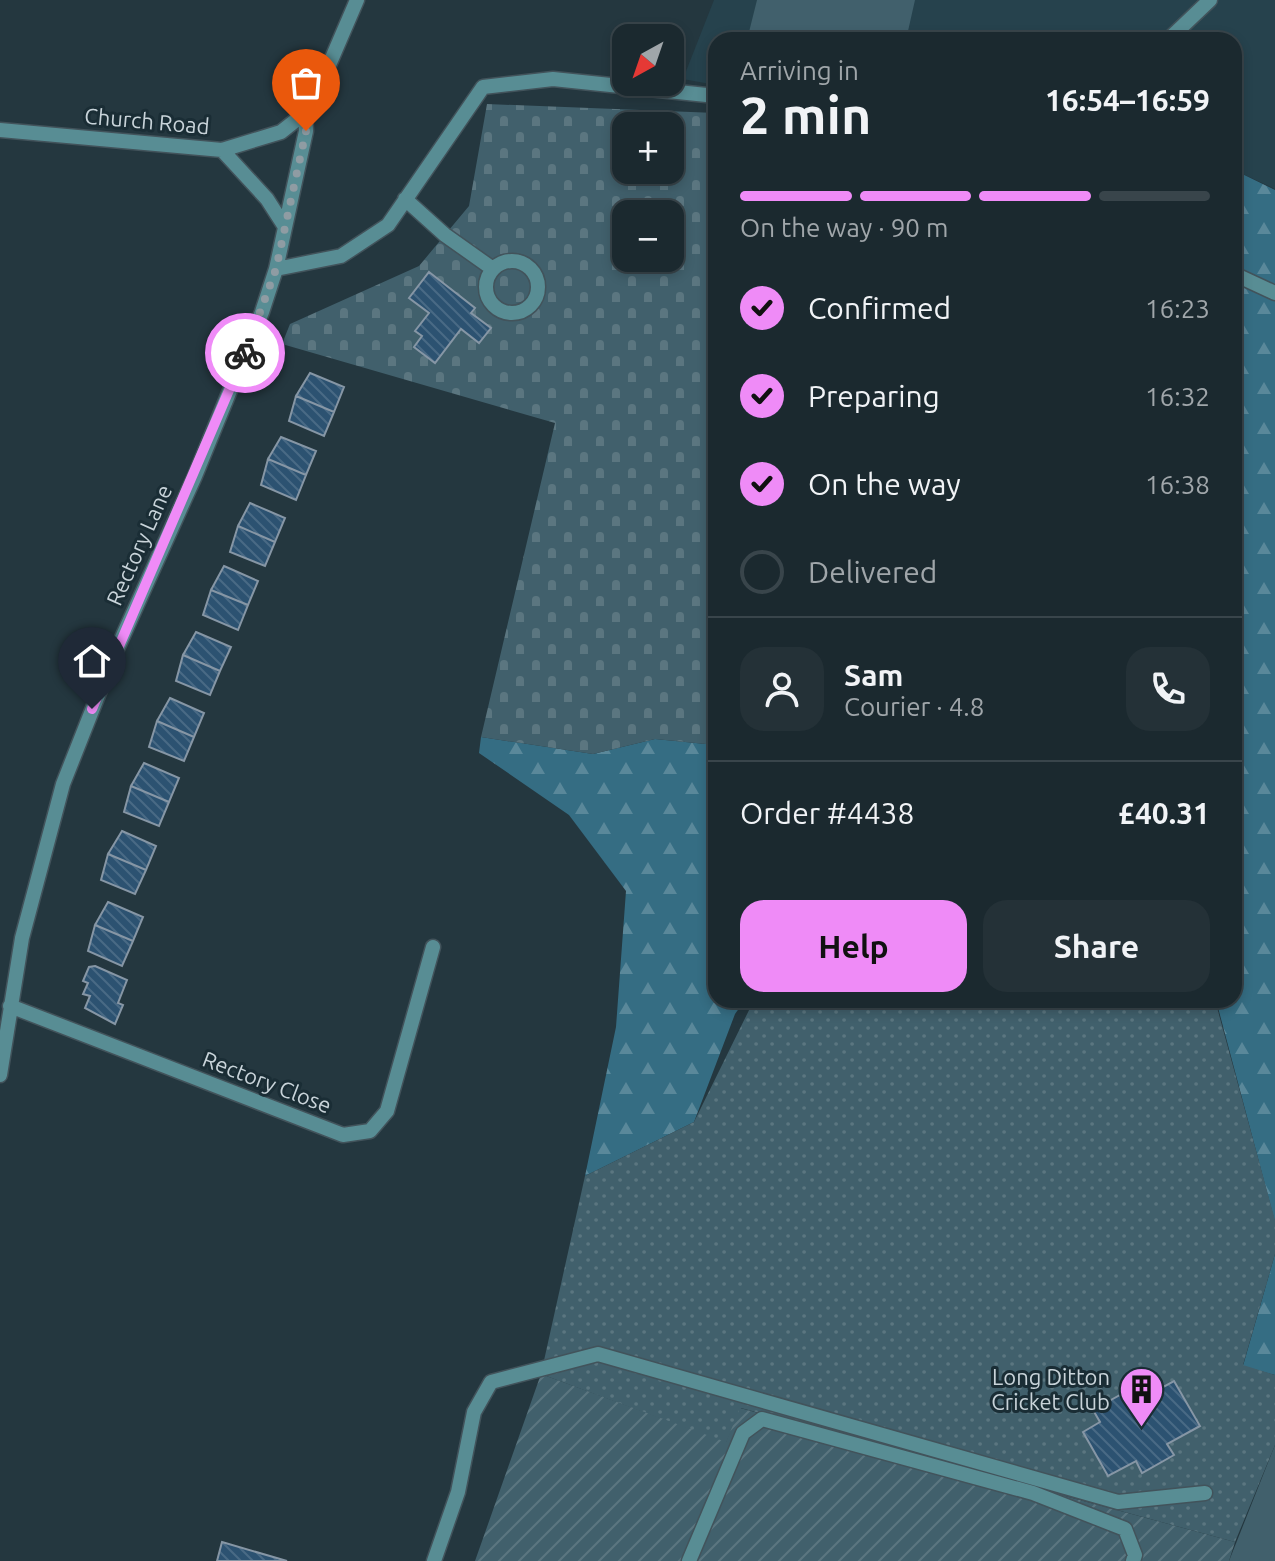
<!DOCTYPE html>
<html lang="en">
<head>
<meta charset="utf-8">
<style>
  body { margin:0; font-family:Ubuntu,sans-serif; background:#243137; color:#f1f3f6; height:100vh; display:flex; flex-direction:column; font-size:30px; white-space:nowrap }
  * { box-sizing:border-box; margin:0 }
  p { font-size:26px; color:#a0a6aa }
  .icon { flex:none; width:44px; height:44px; fill:none; stroke:currentColor; stroke-width:2; stroke-linecap:round; stroke-linejoin:round }
  .map { position:relative; flex:1; overflow:hidden }
  .sheet { position:absolute; left:708px; top:32px; width:534px; height:976px; display:flex; flex-direction:column; background:#1b292f; border-radius:24px; box-shadow:0 4px 12px #0003,0 0 0 2px #39454b }
  .sheet>* { flex:none }
  .needle { width:52px; rotate:220deg }
  .buttons { position:absolute; left:612px; top:24px; display:grid; gap:16px }
  .buttons a { display:grid; place-items:center; width:72px; height:72px; border-radius:16px; background:#1b292f; box-shadow:0 4px 12px #0003,0 0 0 2px #39454b; font-size:40px }
  .pin { position:absolute; display:grid; place-items:center; width:68px; height:68px; color:#fff; margin:-82px -34px; border-radius:50% 50% 50% 0; rotate:-45deg; box-shadow:0 0 8px #0007 }
  .pin .icon { rotate:45deg }
  .courier { position:absolute; display:grid; place-items:center; width:80px; height:80px; margin:-40px; border:6px solid #ef8bf7; border-radius:50%; background:#fff; color:#222; box-shadow:0 2px 10px #0007 }
  .headline em { font-style:normal; font-weight:600 }
  .headline div { display:flex; flex-direction:column-reverse }
  .headline { display:flex; align-items:center; justify-content:space-between; height:136px; padding:0 32px }
  h1 { font-size:52px; font-weight:600; line-height:60px }
  .bar { display:grid; grid-template-columns:repeat(4,1fr); gap:12px 8px; align-content:center; height:96px; padding:0 32px }
  .bar i { height:10px; border-radius:6px; background:#39454b }
  .bar .on { background:#ef8bf7 }
  .bar p { grid-column:span 4 }
  .line { display:flex; align-items:center; gap:20px; padding:0 32px; border-top:2px solid #39454b }
  .line div { flex:1 }
  .round { display:grid; place-items:center; flex:none; width:84px; height:84px; border-radius:24px; background:#243137 }
  ol { padding:0 32px; list-style:none }
  li { display:flex; align-items:center; gap:24px; height:88px }
  li p { margin-inline-start:auto }
  li .icon { padding:8px; border-radius:50%; background:#ef8bf7; color:#111; stroke-width:4 }
  li:last-child { color:#a0a6aa }
  li i { width:44px; height:44px; border:4px solid #39454b; border-radius:50% }
  .cta { display:flex; gap:16px; margin-top:auto; padding:16px 32px }
  .cta a { flex:1; height:92px; border-radius:24px; background:#ef8bf7; color:#111; font-size:32px; font-weight:600; line-height:92px; text-align:center }
  .cta a+a { background:#243137; color:#f1f3f6 }
  .map>svg:first-child { display:block }
</style>
</head>
<body>
<div class="map">
<svg width="1275" height="1561" viewBox="0 0 1275 1561">
  <defs>
    <pattern id="forest-firs" width="22" height="20" patternUnits="userSpaceOnUse" patternTransform="scale(2)"><rect width="22" height="20" fill="#356d83"/><path d="M5 1l3.5 6h-7zM16 11l3.5 6h-7z" fill="#5a889a"/></pattern>
    <pattern id="cemetery-stones" width="16" height="16" patternUnits="userSpaceOnUse" patternTransform="scale(2)"><rect width="16" height="16" fill="#41606c"/><path d="M2 7V4a2 2 0 0 1 4 0v3zM10 15v-3a2 2 0 0 1 4 0v3z" fill="#5b7680"/></pattern>
    <pattern id="park-dots" width="8" height="8" patternUnits="userSpaceOnUse" patternTransform="scale(2)"><rect width="8" height="8" fill="#41606c"/><path d="M2 2h.1M6 6h.1" fill="none" stroke="#5b7680" stroke-width="1.8" stroke-linecap="round"/></pattern>
    <pattern id="garden-furrows" width="10" height="10" patternUnits="userSpaceOnUse" patternTransform="scale(2)"><rect width="10" height="10" fill="#41606c"/><path d="M-1 1l2-2M0 10L10 0M9 11l2-2" fill="none" stroke="#5b7680"/></pattern>
    <pattern id="building-back-hatch" width="6" height="6" patternUnits="userSpaceOnUse" patternTransform="scale(2)"><rect width="6" height="6" fill="#2c5271"/><path d="M-1 5l2 2M0 0l6 6M5-1l2 2" fill="none" stroke="#496a85"/></pattern>
  </defs>
  <rect width="100%" height="100%" fill="#24373f"/>
  <path fill="#26424d" d="M 714,0 L 1275,0 L 1275,189 L 1234,170 L 1234,40 L 716,40 L 716,85 L 683,79 Z"/>
  <path fill="#41606c" d="M 757,0 L 915,0 L 906,40 L 747,40 Z
    M 1275,1445 L 1275,1561 L 1229,1561 Z"/>
  <path fill="url(#forest-firs)" d="M 1234,170 L 1275,190 L 1275,1222 L 1216,1000 L 1234,1000 Z
    M 481,737 L 593,754 L 655,739 L 716,745 L 716,1000 L 745,1000 L 735,1014 L 694,1122 L 585,1176 L 616,1027 L 626,891 L 569,815 L 479,753 Z
    M 1275,1254 L 1275,1375 L 1243,1366 Z"/>
  <path fill="url(#cemetery-stones)" fill-rule="evenodd" d="M 487,104 L 716,113 L 716,745 L 655,739 L 593,754 L 481,737 L 555,423 L 282,344 L 290,324 L 419,266 L 469,206 ZM 626,126 L 670,126 L 670,170 L 626,170 ZM 626,214 L 670,214 L 670,258 L 626,258 Z"/>
  <path fill="url(#park-dots)" d="M 754,1000 L 1215,1000 L 1275,1220 L 1275,1254 L 1243,1365 L 1275,1375 L 1275,1445 L 1235,1542 L 741,1408 L 726,1443 L 541,1374 L 585,1176 L 694,1122 Z"/>
  <path fill="url(#garden-furrows)" d="M 541,1374 L 726,1442 L 740,1408 L 1235,1542 L 1229,1561 L 475,1561 Z"/>
  <path fill="url(#building-back-hatch)" stroke="#8696a5" stroke-width="2" d="M 429,272 L 475,308 L 471,313 L 491,328 L 479,343 L 461,329 L 435,363 L 414,347 L 422,336 L 415,331 L 429,313 L 409,298 Z
    M 310,373 L 344,387 L 334,412 L 296,396 Z
    M 296,396 L 334,412 L 324,436 L 289,421 Z
    M 281,437 L 316,451 L 306,475 L 268,459 Z
    M 268,459 L 306,475 L 296,500 L 261,485 Z
    M 250,503 L 285,518 L 275,542 L 238,526 Z
    M 238,526 L 275,542 L 265,566 L 230,552 Z
    M 224,566 L 258,581 L 248,605 L 211,590 Z
    M 211,590 L 248,605 L 238,630 L 203,615 Z
    M 196,632 L 231,647 L 220,671 L 183,655 Z
    M 183,655 L 220,671 L 210,695 L 176,681 Z
    M 170,698 L 204,713 L 194,737 L 157,721 Z
    M 157,721 L 194,737 L 184,761 L 149,747 Z
    M 144,763 L 179,778 L 169,802 L 131,786 Z
    M 131,786 L 169,802 L 159,826 L 124,812 Z
    M 122,831 L 156,846 L 146,870 L 108,854 Z
    M 108,854 L 146,870 L 135,894 L 101,880 Z
    M 108,902 L 143,917 L 133,941 L 95,925 Z
    M 95,925 L 133,941 L 122,966 L 88,951 Z
    M 95,966 L 127,980 L 118,1003 L 123,1005 L 115,1024 L 85,1008 L 90,996 L 83,994 L 88,983 L 83,981 L 89,967 Z
    M 1174,1381 L 1200,1426 L 1167,1444 L 1174,1455 L 1142,1473 L 1136,1461 L 1108,1476 L 1083,1432 L 1100,1422 L 1093,1410 L 1129,1390 L 1136,1402 Z
    M 222,1542 L 287,1561 L 217,1561 Z"/>
  <g fill="none" stroke-linecap="round" stroke-linejoin="round">
    <defs>
      <path id="minor" d="M 1168,40 L 1210,0
        M 0,130 L 222,150 L 281,132 L 305,113 L 317,93 L 357,0
        M 222,150 L 267,199 L 285,227
        M 405,199 L 445,235 L 493,269
        M486 287a26 26 0 1 1 52 0a26 26 0 1 1-52 0Z
        M 276,269 L 341,256 L 388,225 L 483,87 L 553,79 L 716,96
        M 1234,274 L 1275,293
        M 10,1006 L 343,1135 L 370,1131 L 387,1111 L 433,947
        M 0,1075 L 22,938 L 63,784 L 112,660 L 195,476 L 262,312 L 276,269 L 306,131 L 305,113
        M 434,1561 L 458,1492 L 474,1412 L 491,1382 L 598,1354 L 1118,1502 L 1205,1493
        M 689,1561 L 743,1433 L 762,1419 L 1033,1493 L 1125,1529 L 1135,1555 L 1133,1561"/>
    </defs>
    <use href="#minor" stroke="#42535b" stroke-width="17"/>
    <use href="#minor" stroke="#588d94" stroke-width="14"/>
  </g>
  <g fill="none" stroke-linecap="round" stroke-linejoin="round">
    <path stroke="#8f9ca3" stroke-width="8" stroke-dasharray="0 14.4" d="M 245,353 L 276,269 L 306,131"/>
    <path stroke="#ef8bf7" stroke-width="10" d="M 92,709 L 245,353"/>
  </g>
  <defs>
    <symbol id="building-pin" viewBox="-11 -11 22 30"><path d="M0 17L-7.5 6A9.5 9.5 0 1 1 7.5 6Z" fill="#ef8bf7" stroke="#1a2d35"/><path d="M-4-6H4V6H1V3H-1V6H-4ZM-2.5-4.3h1.7v1.8h-1.7ZM.8-4.3h1.7v1.8H.8ZM-2.5-1h1.7V.8h-1.7ZM.8-1h1.7V.8H.8Z" fill="#111"/></symbol>
  </defs>
  <g fill-rule="evenodd">
    <use href="#building-pin" x="1116" y="1364" width="51" height="69"/>
  </g>
  <g text-anchor="middle" stroke-width="6" stroke-linejoin="round" paint-order="stroke">
    <g font-size="22" fill="#c8d3d9" stroke="#1a2d35">
      <text transform="translate(147 121) rotate(5)" y="8">Church Road</text>
      <text transform="translate(139 545) rotate(-66)" y="8">Rectory Lane</text>
      <text transform="translate(267 1082) rotate(21)" y="8">Rectory Close</text>
    </g>
    <g font-size="22" fill="#c8d3d9" stroke="#1a2d35" text-anchor="end">
      <text x="1110" y="1385">Long Ditton<tspan x="1110" dy="25">Cricket Club</tspan></text>
    </g>
  </g>
</svg>
<div class="buttons">
<a><svg class="needle" viewBox="-14 -14 28 28"><path d="M0-13l5 13h-10z" fill="#e53935"/><path d="M0 13l5-13h-10z" fill="#a0a6aa"/></svg></a>
<a>+</a>
<a>−</a>
</div>
<div class="pin" style="left:306px;top:131px;background:#ea580c"><svg class="icon" aria-label="bag" viewBox="0 0 24 24"><path d="M5 8h14l-1 12H6zM9 8a3 3 0 0 1 6 0"/></svg></div>
<div class="pin" style="left:92px;top:709px;background:#1f2937"><svg class="icon" aria-label="home" viewBox="0 0 24 24"><path d="M3 11l9-7 9 7M6 9v11h12V9"/></svg></div>
<div class="courier" style="left:245px;top:353px"><svg class="icon" aria-label="bike" viewBox="0 0 24 24"><circle cx="6" cy="16" r="4"/><circle cx="18" cy="16" r="4"/><path d="M6 16l4-8h5l3 8M10 8l3 8H6M13 5h3"/></svg></div>
<section class="sheet">
<div class="headline"><div><h1>2 min</h1><p>Arriving in</p></div><em>16:54–16:59</em></div>
<div class="bar"><i class="on"></i><i class="on"></i><i class="on"></i><i></i><p>On the way · 90 m</p></div>
<ol>
<li><svg class="icon" aria-label="check" viewBox="0 0 24 24"><path d="M5 12l5 5 9-10"/></svg>Confirmed<p>16:23</p></li>
<li><svg class="icon" aria-label="check" viewBox="0 0 24 24"><path d="M5 12l5 5 9-10"/></svg>Preparing<p>16:32</p></li>
<li><svg class="icon" aria-label="check" viewBox="0 0 24 24"><path d="M5 12l5 5 9-10"/></svg>On the way<p>16:38</p></li>
<li><i></i>Delivered</li>
</ol>
<div class="line" style="height:144px"><a class="round"><svg class="icon" aria-label="person" viewBox="0 0 24 24"><circle cx="12" cy="8" r="4"/><path d="M4 21q1-7 8-7t8 7"/></svg></a><div><b>Sam</b><p>Courier · 4.8</p></div><a class="round"><svg class="icon" aria-label="phone" viewBox="0 0 24 24"><path d="M5 4h4l2 5-3 2q2 4 5 5l2-3 5 2v4C11 20 4 13 5 4z"/></svg></a></div>
<div class="line" style="height:104px"><div>Order #4438</div><b>£40.31</b></div>
<div class="cta"><a>Help</a><a>Share</a></div>
</section>
</div>
</body>
</html>
